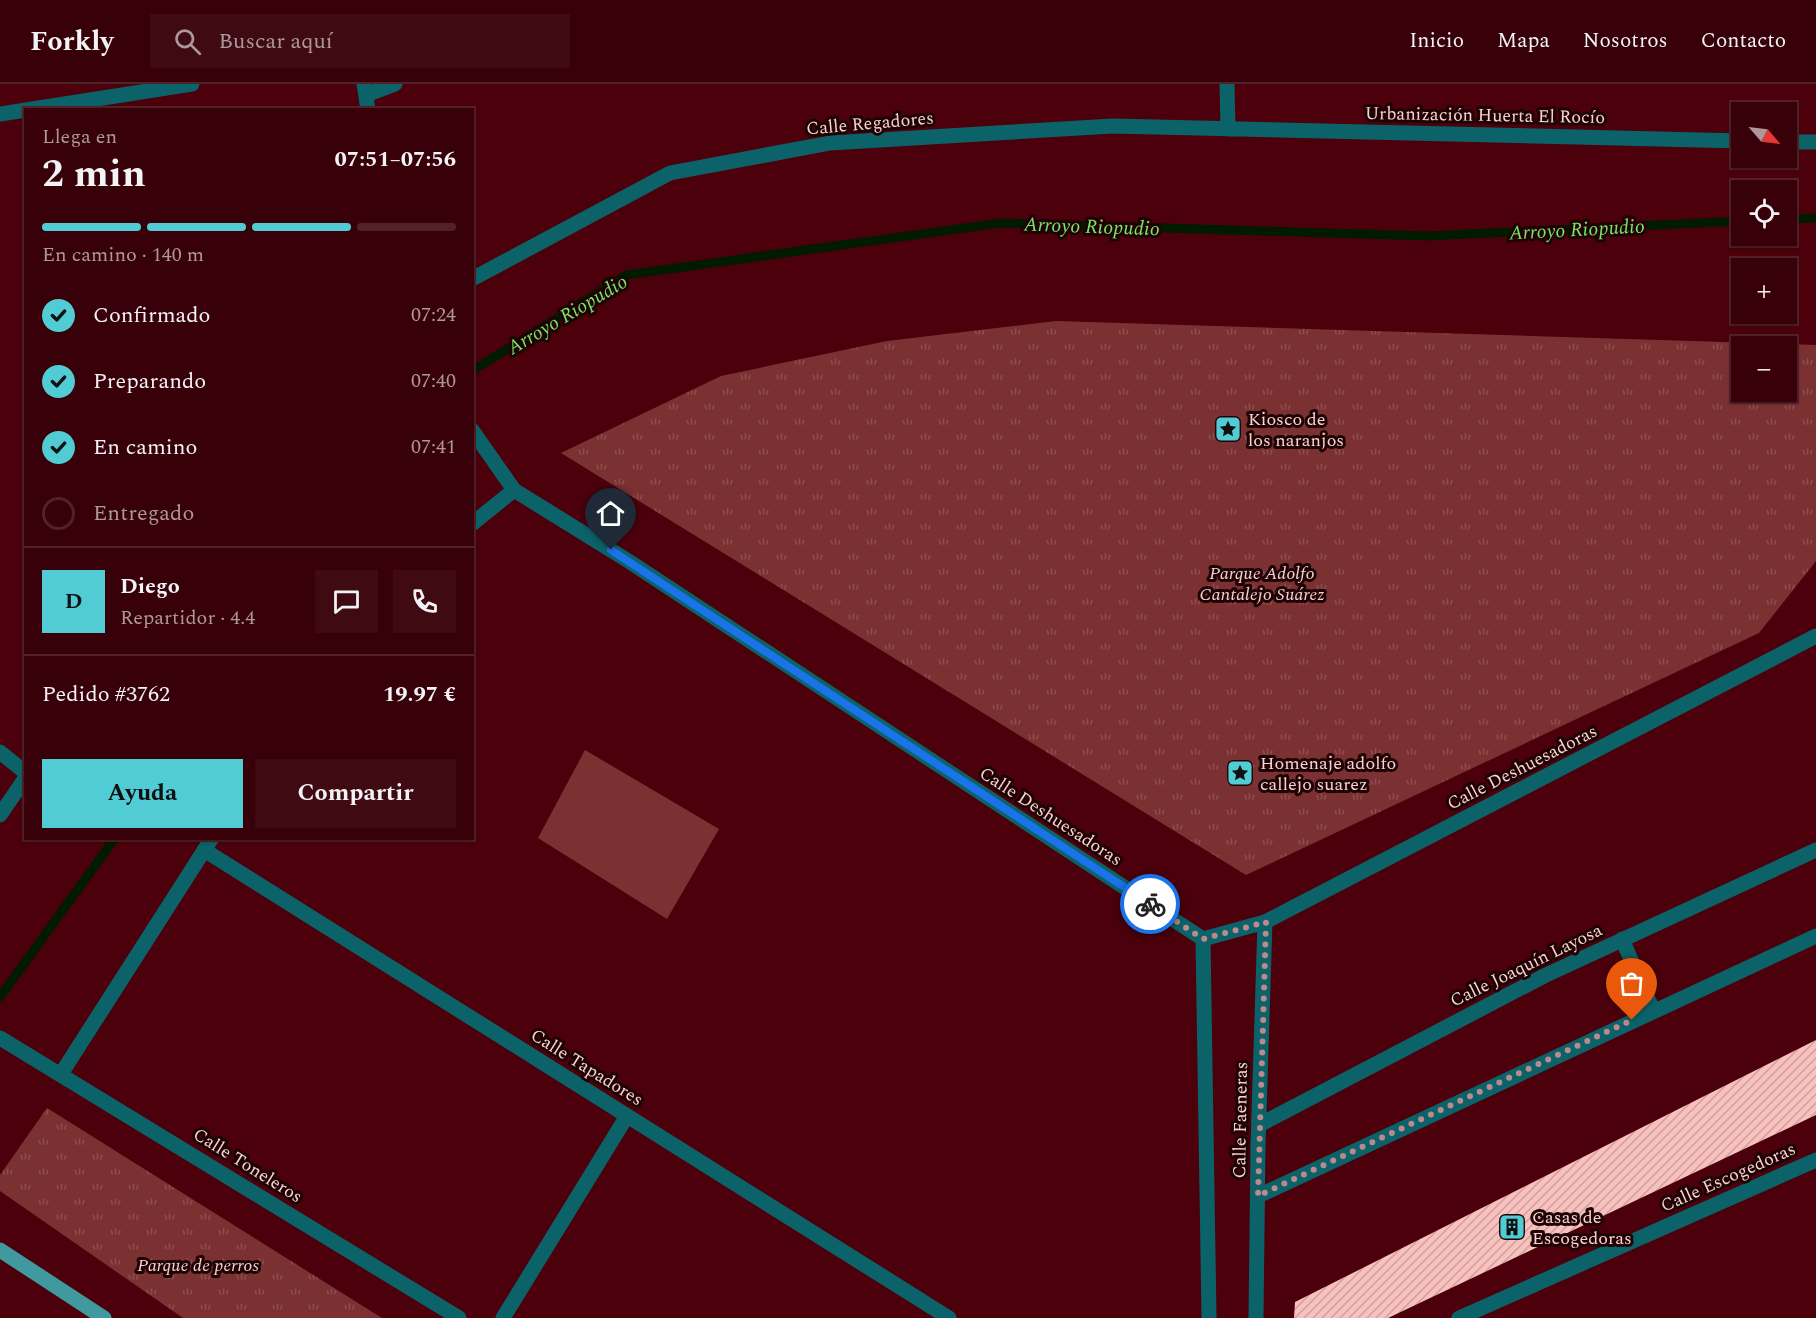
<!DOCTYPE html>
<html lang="es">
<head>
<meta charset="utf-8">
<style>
  body { margin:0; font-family:Spectral,serif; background:#3f0a12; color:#f1f3f6; height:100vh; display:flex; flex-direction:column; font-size:22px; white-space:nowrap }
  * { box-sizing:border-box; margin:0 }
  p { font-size:20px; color:#ab979c }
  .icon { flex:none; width:33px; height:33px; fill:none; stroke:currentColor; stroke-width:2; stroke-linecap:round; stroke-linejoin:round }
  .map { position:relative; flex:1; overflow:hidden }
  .details { position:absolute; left:24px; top:24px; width:450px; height:732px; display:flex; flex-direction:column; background:#380008; border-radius:0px; box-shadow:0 2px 4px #0004,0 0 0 2px #522229 }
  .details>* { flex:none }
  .needle { width:39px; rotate:118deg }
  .tools { position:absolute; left:1731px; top:18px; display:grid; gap:12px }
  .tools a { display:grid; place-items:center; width:66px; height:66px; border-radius:0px; background:#380008; box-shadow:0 2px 4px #0004,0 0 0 2px #522229; font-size:30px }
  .pin { position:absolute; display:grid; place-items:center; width:51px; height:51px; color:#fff; margin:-62px -26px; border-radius:50% 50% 50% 0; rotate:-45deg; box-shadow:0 0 6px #0007 }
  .pin .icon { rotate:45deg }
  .courier { position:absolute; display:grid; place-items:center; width:60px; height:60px; margin:-30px; border:4px solid #1a73e8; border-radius:50%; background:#fff; color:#222; box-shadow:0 2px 8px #0007 }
  .overview em { font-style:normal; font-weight:700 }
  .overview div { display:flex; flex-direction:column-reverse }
  .overview { display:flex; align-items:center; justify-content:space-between; height:102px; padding:0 18px }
  h1 { font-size:39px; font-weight:700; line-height:45px }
  .bar { display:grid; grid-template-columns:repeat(4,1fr); gap:9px 6px; align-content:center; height:72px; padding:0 18px }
  .bar i { height:8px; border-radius:4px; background:#522229 }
  .bar .current { background:#51ccd4 }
  .bar p { grid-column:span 4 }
  .line { display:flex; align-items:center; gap:15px; padding:0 18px; border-top:2px solid #522229 }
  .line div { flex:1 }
  .round { display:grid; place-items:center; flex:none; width:63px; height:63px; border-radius:0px; background:#3f0a12 }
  ol { padding:0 18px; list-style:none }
  li { display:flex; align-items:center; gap:18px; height:66px }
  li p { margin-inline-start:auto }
  li .icon { padding:6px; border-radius:50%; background:#51ccd4; color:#111; stroke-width:4 }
  li:last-child { color:#ab979c }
  li i { width:33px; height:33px; border:3px solid #522229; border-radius:50% }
  .button { display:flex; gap:12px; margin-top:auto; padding:12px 18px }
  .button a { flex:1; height:69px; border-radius:0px; background:#51ccd4; color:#111; font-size:24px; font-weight:700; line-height:69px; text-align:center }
  .button a+a { background:#3f0a12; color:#f1f3f6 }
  header { display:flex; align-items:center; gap:36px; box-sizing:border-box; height:84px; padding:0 30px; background:#380008; border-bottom:2px solid #522229 }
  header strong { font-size:28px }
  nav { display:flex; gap:33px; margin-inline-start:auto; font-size:21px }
  .search { width:420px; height:54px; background:#3f0a12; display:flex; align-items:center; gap:15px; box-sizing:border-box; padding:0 21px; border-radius:0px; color:#ab979c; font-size:22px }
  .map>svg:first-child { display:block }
</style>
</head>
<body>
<header>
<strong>Forkly</strong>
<div class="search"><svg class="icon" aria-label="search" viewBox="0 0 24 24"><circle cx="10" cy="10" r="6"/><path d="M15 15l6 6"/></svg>Buscar aquí</div>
<nav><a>Inicio</a><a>Mapa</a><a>Nosotros</a><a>Contacto</a></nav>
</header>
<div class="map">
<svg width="1816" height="1234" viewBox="0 0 1816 1234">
  <defs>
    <pattern id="grass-tufts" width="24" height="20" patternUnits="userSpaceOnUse" patternTransform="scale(1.5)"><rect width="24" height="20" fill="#7b3132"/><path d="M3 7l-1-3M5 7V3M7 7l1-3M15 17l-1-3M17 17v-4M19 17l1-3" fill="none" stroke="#8e4e4f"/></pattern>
    <pattern id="building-hatch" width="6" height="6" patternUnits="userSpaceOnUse" patternTransform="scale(1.5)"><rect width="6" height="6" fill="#f8c1be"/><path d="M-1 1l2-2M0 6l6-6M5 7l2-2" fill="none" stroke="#cda09e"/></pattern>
  </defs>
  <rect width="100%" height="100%" fill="#4b000b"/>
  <path fill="url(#grass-tufts)" fill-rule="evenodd" d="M 1056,237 L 1816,261 L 1816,477 L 1759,549 L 1246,791 L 561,369 L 721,292 L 887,257 ZM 1742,262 L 1786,262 L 1786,308 L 1742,308 Z
    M 47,1024 L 382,1234 L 183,1234 L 0,1107 L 0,1091 Z"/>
  <path fill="#7b3132" d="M 585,666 L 719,745 L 667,835 L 538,754 Z"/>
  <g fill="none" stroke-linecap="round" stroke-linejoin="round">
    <path stroke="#011b00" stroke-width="9" d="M 1786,135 L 1816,134
      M 472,287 L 626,191 L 1001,139 L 1428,152 L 1742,137
      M 0,913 L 115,754"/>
  </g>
  <path fill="url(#building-hatch)" d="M 1816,956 L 1816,1031 L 1388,1234 L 1294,1234 L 1295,1218 Z"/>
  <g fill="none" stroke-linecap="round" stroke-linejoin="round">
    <path stroke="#0b6369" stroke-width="15" d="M 364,0 L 368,26
      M 1227,0 L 1228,45
      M 366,11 L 395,0
      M 26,26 L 192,0
      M 0,30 L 26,26
      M 1786,58 L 1816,58
      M 472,195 L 670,89 L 830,59 L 1113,42 L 1742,57
      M 472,346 L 514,406 L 630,478 L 1203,855 L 1265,838 L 1816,552
      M 472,440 L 514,406
      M 0,668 L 26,689
      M 0,731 L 26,693
      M 204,766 L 949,1234
      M 1203,855 L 1209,1234
      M 1622,855 L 1653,926
      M 0,954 L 459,1234
      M 61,990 L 212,754
      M 1259,1041 L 1544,892 L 1816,766
      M 1258,1112 L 1816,852
      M 503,1234 L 627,1032
      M 1256,1234 L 1258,1061 L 1265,838
      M 1459,1234 L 1816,1076"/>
    <path stroke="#3f999f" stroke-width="15" d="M 0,1166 L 104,1234"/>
  </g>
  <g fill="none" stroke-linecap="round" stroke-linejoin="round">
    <path stroke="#bc898c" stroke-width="6" stroke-dasharray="0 10.8" d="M 1150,820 L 1203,855 L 1266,838 L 1258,1112 L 1632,936"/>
    <path stroke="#1a73e8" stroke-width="8" d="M 611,466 L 1150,820"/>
  </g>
  <defs>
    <symbol id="sight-square" viewBox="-11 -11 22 22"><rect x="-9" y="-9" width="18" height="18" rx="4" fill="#51ccd4" stroke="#1f0304"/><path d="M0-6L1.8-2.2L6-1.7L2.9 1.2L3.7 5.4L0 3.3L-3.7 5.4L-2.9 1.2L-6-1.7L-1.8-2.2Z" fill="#111"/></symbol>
    <symbol id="building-square" viewBox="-11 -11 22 22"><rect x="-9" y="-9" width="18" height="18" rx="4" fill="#51ccd4" stroke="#1f0304"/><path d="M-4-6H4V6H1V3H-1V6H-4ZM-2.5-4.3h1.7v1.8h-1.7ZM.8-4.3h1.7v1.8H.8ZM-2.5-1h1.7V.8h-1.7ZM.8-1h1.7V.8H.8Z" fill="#111"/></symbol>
  </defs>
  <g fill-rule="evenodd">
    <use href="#sight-square" x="1213" y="330" width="30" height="30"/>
    <use href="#sight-square" x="1225" y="674" width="30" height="30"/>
    <use href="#building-square" x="1497" y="1128" width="30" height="30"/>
  </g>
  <g text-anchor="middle" stroke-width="6" stroke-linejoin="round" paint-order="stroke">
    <g font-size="18" fill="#f9d3d1" stroke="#1f0304">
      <text transform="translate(1485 31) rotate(1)" y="6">Urbanización Huerta El Rocío</text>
      <text transform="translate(870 39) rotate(-5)" y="6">Calle Regadores</text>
      <text transform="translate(1522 683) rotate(-27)" y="6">Calle Deshuesadoras</text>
      <text transform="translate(1051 732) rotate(33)" y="6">Calle Deshuesadoras</text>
      <text transform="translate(1526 881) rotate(-26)" y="6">Calle Joaquín Layosa</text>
      <text transform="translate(587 983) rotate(32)" y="6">Calle Tapadores</text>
      <text transform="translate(1240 1036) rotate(-89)" y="6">Calle Faeneras</text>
      <text transform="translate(248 1081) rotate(32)" y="6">Calle Toneleros</text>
      <text transform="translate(1728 1093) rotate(-24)" y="6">Calle Escogedoras</text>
    </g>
    <g font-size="18" fill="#f9d3d1" stroke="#1f0304" text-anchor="start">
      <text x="1248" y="341">Kiosco de<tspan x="1248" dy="21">los naranjos</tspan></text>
      <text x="1260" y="685">Homenaje adolfo<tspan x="1260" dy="21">callejo suarez</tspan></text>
      <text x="1532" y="1139">Casas de<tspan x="1532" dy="21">Escogedoras</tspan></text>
    </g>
    <g font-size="18" font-style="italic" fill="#f5d2d0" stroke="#1f0304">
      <text x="1262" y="495">Parque Adolfo<tspan x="1262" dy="21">Cantalejo Suárez</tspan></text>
      <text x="198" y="1187">Parque de perros</text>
    </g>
    <g font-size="20" font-style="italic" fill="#76e666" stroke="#1f0304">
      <text transform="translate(1092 142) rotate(2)" y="7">Arroyo Riopudio</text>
      <text transform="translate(1577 145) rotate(-3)" y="7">Arroyo Riopudio</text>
      <text transform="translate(567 230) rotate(-31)" y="7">Arroyo Riopudio</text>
    </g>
  </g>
</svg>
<div class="tools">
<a><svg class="needle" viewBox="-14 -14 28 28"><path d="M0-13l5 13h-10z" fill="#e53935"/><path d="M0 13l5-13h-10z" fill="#ab979c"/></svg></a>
<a><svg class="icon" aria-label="locate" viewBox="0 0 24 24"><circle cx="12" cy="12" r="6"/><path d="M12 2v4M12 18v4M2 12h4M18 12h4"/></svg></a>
<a>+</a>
<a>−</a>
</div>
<div class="pin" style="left:1632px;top:936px;background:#ea580c"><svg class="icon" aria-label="bag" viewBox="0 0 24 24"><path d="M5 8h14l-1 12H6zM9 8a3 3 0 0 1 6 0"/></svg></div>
<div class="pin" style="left:611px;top:466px;background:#1f2937"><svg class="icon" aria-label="home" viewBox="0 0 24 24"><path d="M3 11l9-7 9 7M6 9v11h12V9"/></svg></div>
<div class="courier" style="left:1150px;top:820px"><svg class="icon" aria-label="bike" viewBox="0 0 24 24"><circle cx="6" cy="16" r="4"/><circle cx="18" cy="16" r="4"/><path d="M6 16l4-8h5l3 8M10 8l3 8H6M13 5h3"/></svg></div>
<section class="details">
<div class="overview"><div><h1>2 min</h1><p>Llega en</p></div><em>07:51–07:56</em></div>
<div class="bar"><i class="current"></i><i class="current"></i><i class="current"></i><i></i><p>En camino · 140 m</p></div>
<ol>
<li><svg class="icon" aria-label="check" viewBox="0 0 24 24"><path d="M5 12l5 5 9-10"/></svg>Confirmado<p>07:24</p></li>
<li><svg class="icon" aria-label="check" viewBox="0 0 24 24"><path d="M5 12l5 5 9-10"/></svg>Preparando<p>07:40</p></li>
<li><svg class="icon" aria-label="check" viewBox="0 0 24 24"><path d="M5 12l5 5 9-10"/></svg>En camino<p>07:41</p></li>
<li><i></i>Entregado</li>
</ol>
<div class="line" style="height:108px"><b class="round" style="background:#51ccd4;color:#111">D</b><div><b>Diego</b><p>Repartidor · 4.4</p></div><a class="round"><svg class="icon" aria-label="chat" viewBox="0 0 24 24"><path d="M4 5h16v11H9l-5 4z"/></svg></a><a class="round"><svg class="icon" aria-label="phone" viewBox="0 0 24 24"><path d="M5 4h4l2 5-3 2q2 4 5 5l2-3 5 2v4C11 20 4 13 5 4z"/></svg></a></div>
<div class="line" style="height:78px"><div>Pedido #3762</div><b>19.97 €</b></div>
<div class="button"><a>Ayuda</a><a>Compartir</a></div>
</section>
</div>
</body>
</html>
